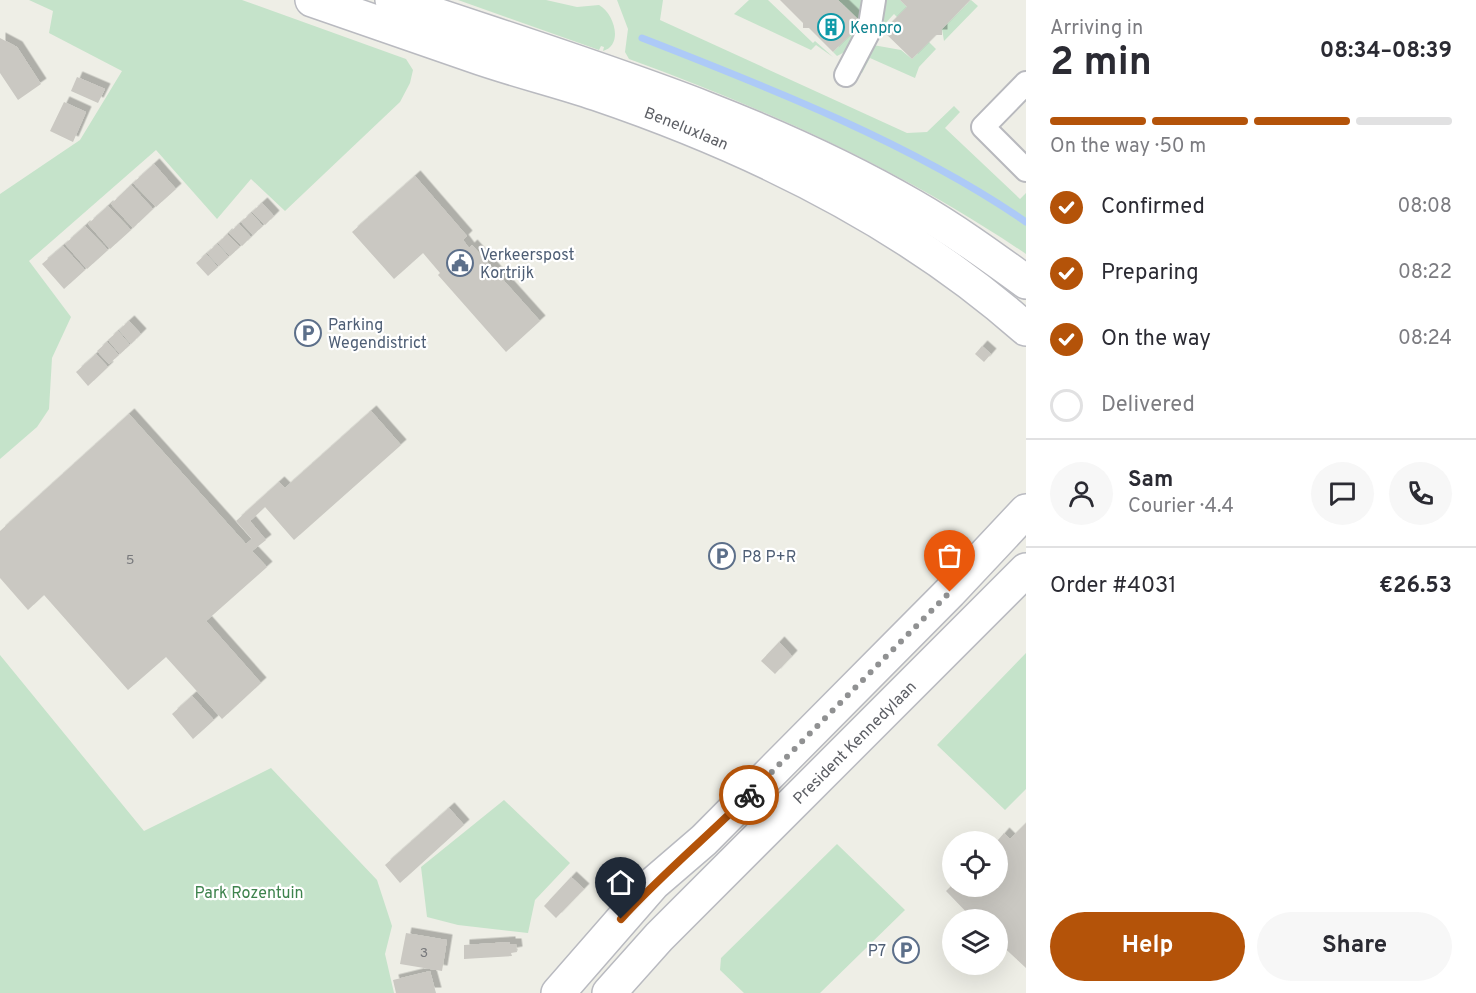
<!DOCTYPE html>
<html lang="en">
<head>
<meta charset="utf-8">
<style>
  body { margin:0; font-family:Overpass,sans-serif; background:#f7f7f7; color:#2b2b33; height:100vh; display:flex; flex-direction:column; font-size:22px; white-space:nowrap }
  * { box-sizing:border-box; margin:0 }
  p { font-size:20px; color:#7c7c81 }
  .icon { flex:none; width:33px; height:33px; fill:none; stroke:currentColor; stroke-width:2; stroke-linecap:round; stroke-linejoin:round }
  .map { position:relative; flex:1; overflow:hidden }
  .side { display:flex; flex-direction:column; background:#fff; width:450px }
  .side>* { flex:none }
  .tools { position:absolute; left:942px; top:831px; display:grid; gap:12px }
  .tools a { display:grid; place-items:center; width:66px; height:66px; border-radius:50%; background:#fff; box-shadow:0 6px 24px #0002; font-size:30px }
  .pin { position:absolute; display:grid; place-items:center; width:51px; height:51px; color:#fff; margin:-62px -26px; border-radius:50% 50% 50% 0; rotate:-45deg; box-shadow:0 0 6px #0007 }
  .pin .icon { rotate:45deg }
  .courier { position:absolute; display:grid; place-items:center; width:60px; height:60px; margin:-30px; border:4px solid #b45309; border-radius:50%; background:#fff; color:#222; box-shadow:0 2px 8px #0007 }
  .summary em { font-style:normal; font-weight:700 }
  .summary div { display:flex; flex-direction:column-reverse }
  .summary { display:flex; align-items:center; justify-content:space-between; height:102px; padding:0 24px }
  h1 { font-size:39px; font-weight:700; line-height:45px }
  .bar { display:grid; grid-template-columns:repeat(4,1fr); gap:9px 6px; align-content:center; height:72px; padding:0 24px }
  .bar i { height:8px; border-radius:4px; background:#e1e1e2 }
  .bar .on { background:#b45309 }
  .bar p { grid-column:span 4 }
  .line { display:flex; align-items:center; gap:15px; padding:0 24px; border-top:2px solid #e1e1e2 }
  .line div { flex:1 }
  .round { display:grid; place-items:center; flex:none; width:63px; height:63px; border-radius:32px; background:#f7f7f7 }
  ol { padding:0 24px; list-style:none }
  li { display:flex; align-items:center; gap:18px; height:66px }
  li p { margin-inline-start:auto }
  li .icon { padding:6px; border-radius:50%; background:#b45309; color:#fff; stroke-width:4 }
  li:last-child { color:#7c7c81 }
  li i { width:33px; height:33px; border:3px solid #e1e1e2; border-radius:50% }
  .action { display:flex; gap:12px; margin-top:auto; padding:12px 24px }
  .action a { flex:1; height:69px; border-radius:36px; background:#b45309; color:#fff; font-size:24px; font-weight:700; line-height:69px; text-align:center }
  .action a+a { background:#f7f7f7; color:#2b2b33 }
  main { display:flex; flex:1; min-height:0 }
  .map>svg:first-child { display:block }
</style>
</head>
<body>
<main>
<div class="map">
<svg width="1026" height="993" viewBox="0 0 1026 993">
  <defs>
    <filter id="shadow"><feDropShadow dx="5.5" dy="-5.5" stdDeviation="0" flood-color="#0004"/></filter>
  </defs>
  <rect width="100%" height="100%" fill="#eeeee6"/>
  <path fill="#c5e3ca" d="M 29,0 L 242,0 L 406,59 L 413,70 L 410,83 L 400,102 L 285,211 L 251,179 L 217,219 L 156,150 L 29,261 L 71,317 L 52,358 L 49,409 L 37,427 L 0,459 L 0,194 L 80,140 L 122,71 L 49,33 L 53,11 Z
    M 458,0 L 546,0 L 577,7 L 599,5 C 614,13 624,45 603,51 L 604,47 L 601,46 L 599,50 Z
    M 617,0 L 663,0 L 660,20 L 907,133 L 927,132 L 954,106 L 960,112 L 945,128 L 1020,199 L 1026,193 L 1026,254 C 900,169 771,111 629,59 L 625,52 L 628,29 Z
    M 749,0 L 768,0 L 813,43 L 815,41 L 833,57 L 816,45 L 811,50 L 734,14 Z
    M 838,0 L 866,0 C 863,22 860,46 837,56 L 833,52 L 862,23 Z
    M 883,0 L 900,0 L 907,7 L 897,17 L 894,14 L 881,28 Z
    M 971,0 L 978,6 L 944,41 L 942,29 Z
    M 929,42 L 936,49 L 919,67 L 915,78 L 870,58 L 862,73 L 860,72 L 873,45 L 901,50 L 912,59 Z
    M 1026,653 L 1026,789 L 1005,810 L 937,745 Z
    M 0,655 L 144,831 L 271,768 L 377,880 L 392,926 L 385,954 L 394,993 L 0,993 Z
    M 504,800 L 570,863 L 535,900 L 528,933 L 458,925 L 427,917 L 421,867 Z
    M 837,844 L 905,910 L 820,993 L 744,993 L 720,970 L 721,958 Z"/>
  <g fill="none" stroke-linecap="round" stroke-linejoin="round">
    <path stroke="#adcaf7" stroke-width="7" d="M 642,38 C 768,87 915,145 1026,222"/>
  </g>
  <path fill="#cac8c2" filter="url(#shadow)" d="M 780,0 L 838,0 L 862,23 L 833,52 L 809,28 L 803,28 L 803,23 Z
    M 900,0 L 970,0 L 942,29 L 942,35 L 936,35 L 912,59 L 883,31 L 907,7 Z
    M 0,38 L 17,47 L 41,84 L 18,100 L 0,73 Z
    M 77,77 L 105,89 L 98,103 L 71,91 Z
    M 64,102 L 86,112 L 73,142 L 50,131 Z
    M 154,164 L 176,189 L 156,207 L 133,183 Z
    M 415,176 L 467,236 L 463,240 L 469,248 L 472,245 L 540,321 L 506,352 L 438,275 L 440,273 L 423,253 L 394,279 L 352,232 Z
    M 131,185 L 153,209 L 133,228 L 111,204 Z
    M 262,203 L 274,216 L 265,225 L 252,212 Z
    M 108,206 L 131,230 L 110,249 L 88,224 Z
    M 251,213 L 263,226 L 253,235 L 241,222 Z
    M 239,224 L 251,237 L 242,246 L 229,233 Z
    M 85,226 L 108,250 L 87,269 L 65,244 Z
    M 227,234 L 240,247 L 230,256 L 218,243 Z
    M 217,244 L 229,257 L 219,266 L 207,253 Z
    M 63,246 L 85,270 L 64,289 L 42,264 Z
    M 206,254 L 218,267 L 208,276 L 196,263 Z
    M 129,321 L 141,334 L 131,344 L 119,330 Z
    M 118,331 L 130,345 L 120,354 L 108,340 Z
    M 107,342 L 119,355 L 109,364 L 97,351 Z
    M 982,346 L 991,354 L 984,362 L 975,354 Z
    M 96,354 L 108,367 L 88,386 L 76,372 Z
    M 371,411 L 401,445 L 294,540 L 265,507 L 250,521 L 266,540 L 252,551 L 267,567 L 206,621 L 261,683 L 222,719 L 166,657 L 128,690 L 44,595 L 28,610 L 0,578 L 0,531 L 129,414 L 246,544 L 252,539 L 236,521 L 279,482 L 285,488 Z
    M 779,642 L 792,656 L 775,674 L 761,661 Z
    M 192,696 L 214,720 L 193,739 L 172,714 Z
    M 449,808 L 464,825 L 400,883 L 385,865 Z
    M 1026,823 L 1026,968 L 998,942 L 998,920 L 974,920 L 946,891 L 952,885 L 998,886 L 998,840 L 1004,833 L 1010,839 Z
    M 571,877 L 584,889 L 556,918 L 544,906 Z
    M 406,933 L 447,940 L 442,971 L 400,964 Z
    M 510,942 L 510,944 L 516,944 L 517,952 L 511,953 L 512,956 L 464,959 L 464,945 Z
    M 430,971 L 436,993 L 396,993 L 393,980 Z"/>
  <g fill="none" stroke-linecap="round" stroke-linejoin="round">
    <defs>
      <path id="street" d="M 846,75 L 869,31 L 874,0
        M 1026,83 L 983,127 L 1026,170"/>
      <g id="secondary">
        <path id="s1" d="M 312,0 C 365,18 418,37 471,55 C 513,70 556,80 597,94 C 750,146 905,222 1026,329"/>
        <path d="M 392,0 C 568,60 751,112 913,206 C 953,229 989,255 1026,282"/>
        <path d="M 558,993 L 654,883 L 704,840 L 950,592 L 1026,511"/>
        <path id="s2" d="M 609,993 L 659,937 L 1026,570"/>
      </g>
    </defs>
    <use href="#street" stroke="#b8b9be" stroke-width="26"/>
    <use href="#secondary" stroke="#b9bac0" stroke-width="36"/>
    <use href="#street" stroke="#fff" stroke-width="22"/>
    <use href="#secondary" stroke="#fff" stroke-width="33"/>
  </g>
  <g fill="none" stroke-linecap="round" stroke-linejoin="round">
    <path stroke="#909192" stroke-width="6" stroke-dasharray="0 10.8" d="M 749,795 L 950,592"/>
    <path stroke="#b45309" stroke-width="8" d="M 621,919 C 661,875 707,837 749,795"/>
  </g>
  <defs>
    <symbol id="building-ring" viewBox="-11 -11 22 22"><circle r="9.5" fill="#fff" stroke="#0f9aa8" stroke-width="1.5"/><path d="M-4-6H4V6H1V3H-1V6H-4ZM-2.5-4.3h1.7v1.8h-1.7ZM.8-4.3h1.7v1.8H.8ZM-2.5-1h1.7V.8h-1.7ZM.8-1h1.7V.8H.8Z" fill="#0f9aa8"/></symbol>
    <symbol id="civic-ring" viewBox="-11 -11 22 22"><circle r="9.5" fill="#fff" stroke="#5c6f8a" stroke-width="1.5"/><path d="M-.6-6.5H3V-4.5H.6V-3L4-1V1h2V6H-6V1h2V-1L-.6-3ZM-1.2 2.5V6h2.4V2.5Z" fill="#5c6f8a"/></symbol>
    <symbol id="parking-ring" viewBox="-11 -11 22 22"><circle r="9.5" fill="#fff" stroke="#5c6f8a" stroke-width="1.5"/><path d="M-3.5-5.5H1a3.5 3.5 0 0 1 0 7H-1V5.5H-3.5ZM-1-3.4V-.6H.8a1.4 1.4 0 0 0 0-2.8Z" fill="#5c6f8a"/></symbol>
  </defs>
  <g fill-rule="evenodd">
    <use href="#building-ring" x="816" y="12" width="30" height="30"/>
    <use href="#civic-ring" x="445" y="248" width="30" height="30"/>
    <use href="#parking-ring" x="293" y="318" width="30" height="30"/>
    <use href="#parking-ring" x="707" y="541" width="30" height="30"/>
    <use href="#parking-ring" x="891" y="935" width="30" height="30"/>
  </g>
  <g text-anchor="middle" stroke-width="4.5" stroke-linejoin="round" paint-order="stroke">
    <g font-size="14" fill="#78797c">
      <text x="130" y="564">5</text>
      <text x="424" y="957">3</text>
    </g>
    <g font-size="16" fill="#0d838f" stroke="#fff" text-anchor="start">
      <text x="850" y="33">Kenpro</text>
    </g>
    <g font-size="16" fill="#5d5f65" stroke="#fff">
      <text dy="6" stroke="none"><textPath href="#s1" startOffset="396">Beneluxlaan</textPath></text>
      <text dy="6" stroke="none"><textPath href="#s2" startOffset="351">President Kennedylaan</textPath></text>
    </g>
    <g font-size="16" fill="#4e5e75" stroke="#fff" text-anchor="start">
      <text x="480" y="260">Verkeerspost<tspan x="480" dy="18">Kortrijk</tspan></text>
      <text x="328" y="330">Parking<tspan x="328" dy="18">Wegendistrict</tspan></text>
      <text x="742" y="562">P8 P+R</text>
      <text x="886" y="956" text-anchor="end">P7</text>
    </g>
    <g font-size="16" fill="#3e834d" stroke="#fff">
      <text x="249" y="898">Park Rozentuin</text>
    </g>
  </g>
</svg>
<div class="tools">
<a><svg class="icon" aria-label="locate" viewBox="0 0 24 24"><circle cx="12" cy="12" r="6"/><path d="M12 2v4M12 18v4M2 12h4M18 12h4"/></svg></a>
<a><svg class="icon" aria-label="layers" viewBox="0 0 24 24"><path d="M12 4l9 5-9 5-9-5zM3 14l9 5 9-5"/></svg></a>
</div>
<div class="pin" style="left:950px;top:592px;background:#ea580c"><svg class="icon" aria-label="bag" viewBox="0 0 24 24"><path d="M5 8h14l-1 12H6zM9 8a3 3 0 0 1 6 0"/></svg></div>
<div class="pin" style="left:621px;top:919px;background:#1f2937"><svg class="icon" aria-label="home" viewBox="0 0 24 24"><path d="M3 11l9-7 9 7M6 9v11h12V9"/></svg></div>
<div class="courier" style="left:749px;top:795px"><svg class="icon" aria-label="bike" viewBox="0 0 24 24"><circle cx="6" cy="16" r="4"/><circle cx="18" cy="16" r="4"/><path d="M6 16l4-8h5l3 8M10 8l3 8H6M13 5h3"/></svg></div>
</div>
<section class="side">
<div class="summary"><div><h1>2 min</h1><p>Arriving in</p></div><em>08:34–08:39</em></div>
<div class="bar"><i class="on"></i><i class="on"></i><i class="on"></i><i></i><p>On the way · 50 m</p></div>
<ol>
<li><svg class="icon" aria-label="check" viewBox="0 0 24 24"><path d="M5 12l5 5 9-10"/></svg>Confirmed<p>08:08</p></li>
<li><svg class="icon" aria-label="check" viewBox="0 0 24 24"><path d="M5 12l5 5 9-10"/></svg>Preparing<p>08:22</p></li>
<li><svg class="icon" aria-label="check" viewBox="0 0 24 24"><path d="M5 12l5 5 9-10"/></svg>On the way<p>08:24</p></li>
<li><i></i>Delivered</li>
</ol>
<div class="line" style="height:108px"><a class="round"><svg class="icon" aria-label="person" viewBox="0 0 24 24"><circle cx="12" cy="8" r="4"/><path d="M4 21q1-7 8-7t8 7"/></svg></a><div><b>Sam</b><p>Courier · 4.4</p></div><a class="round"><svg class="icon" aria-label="chat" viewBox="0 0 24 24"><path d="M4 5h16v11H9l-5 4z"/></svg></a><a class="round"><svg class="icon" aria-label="phone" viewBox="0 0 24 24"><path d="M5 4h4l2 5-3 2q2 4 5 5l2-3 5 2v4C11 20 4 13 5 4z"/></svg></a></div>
<div class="line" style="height:78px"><div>Order #4031</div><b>€26.53</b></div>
<div class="action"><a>Help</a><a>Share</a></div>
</section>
</main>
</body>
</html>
